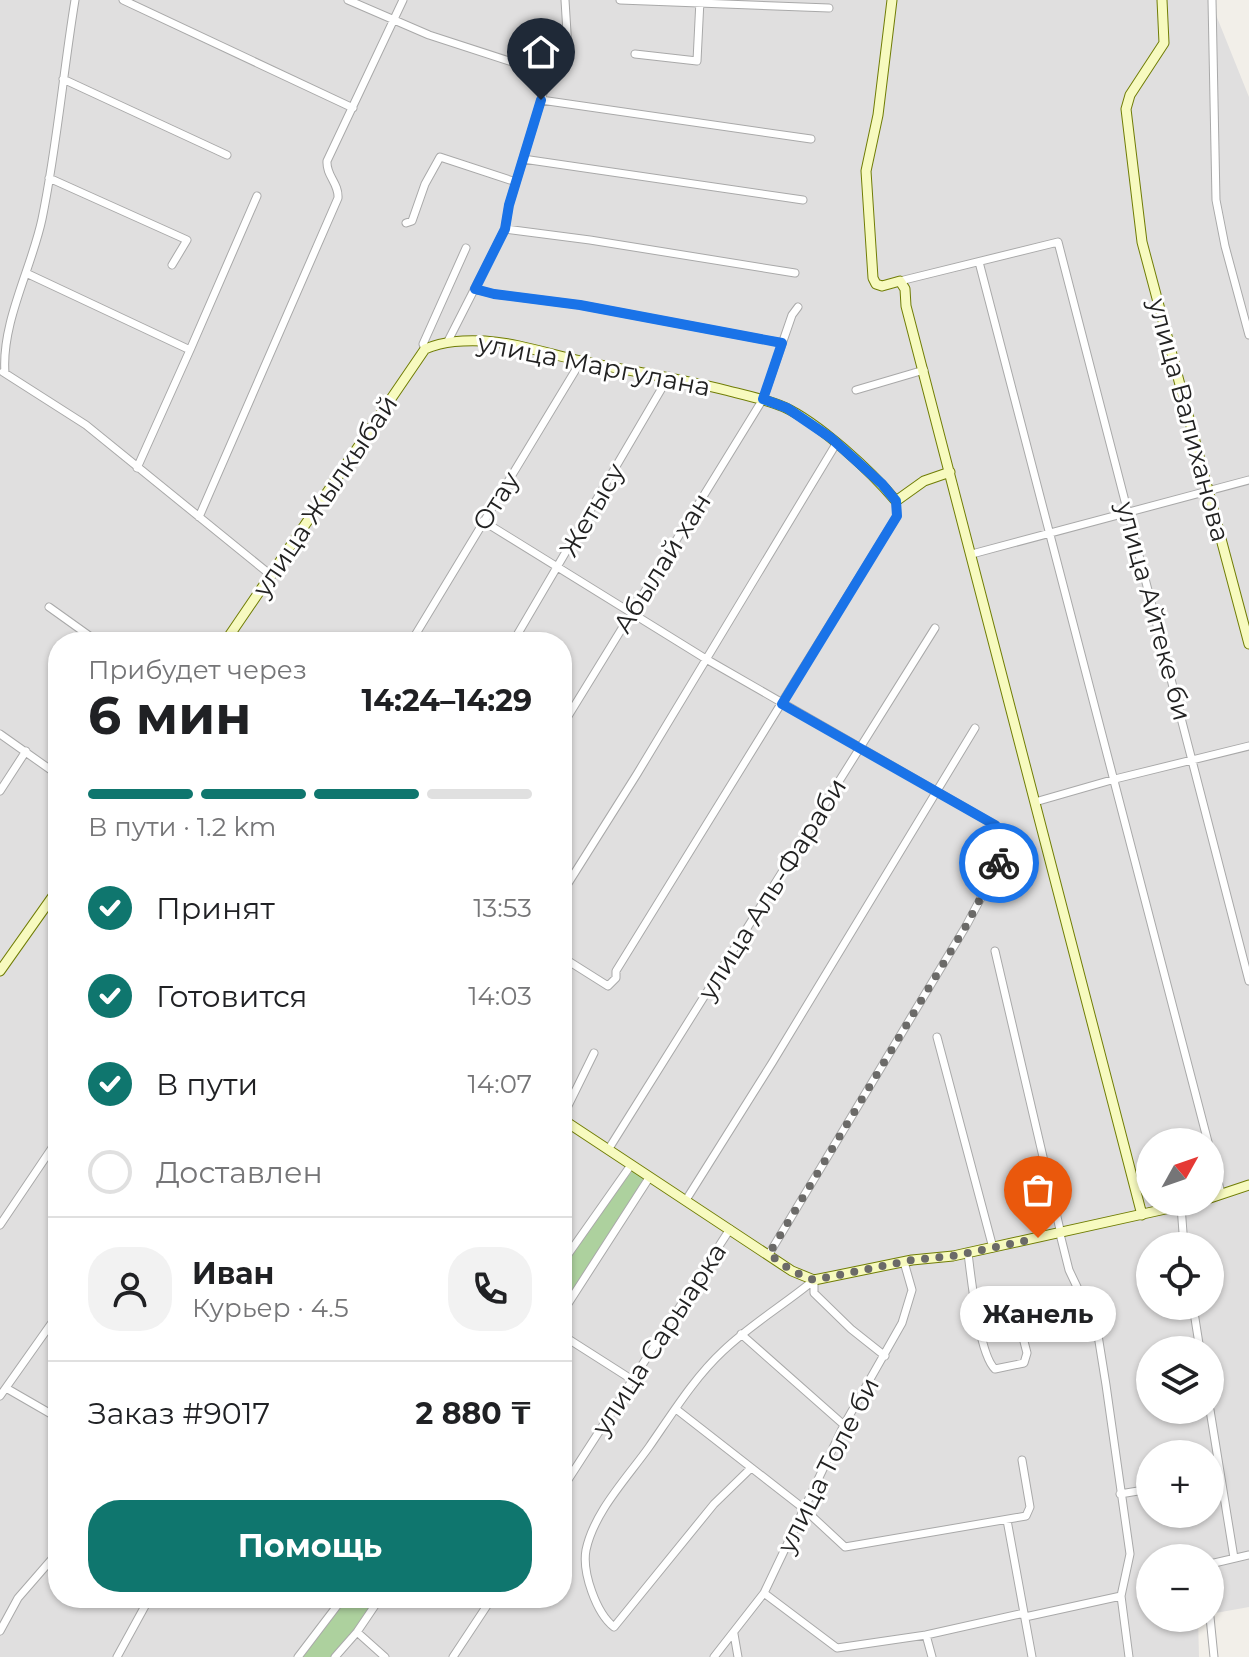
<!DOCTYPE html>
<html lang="ru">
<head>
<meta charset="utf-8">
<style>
  body { margin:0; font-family:Montserrat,sans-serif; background:#f2f2f2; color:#202124; height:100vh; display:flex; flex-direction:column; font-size:30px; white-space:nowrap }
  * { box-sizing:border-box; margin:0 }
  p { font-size:26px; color:#757577 }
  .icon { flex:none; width:44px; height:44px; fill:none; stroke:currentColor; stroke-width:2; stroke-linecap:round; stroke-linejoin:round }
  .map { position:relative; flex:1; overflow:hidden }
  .side { position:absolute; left:48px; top:632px; width:524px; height:976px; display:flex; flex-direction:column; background:#fff; border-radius:32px; box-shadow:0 2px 6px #0004 }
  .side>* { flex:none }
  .needle { width:52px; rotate:50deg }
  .buttons { position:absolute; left:1136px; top:1128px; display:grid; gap:16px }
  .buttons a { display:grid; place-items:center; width:88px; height:88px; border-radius:50%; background:#fff; box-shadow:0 2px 6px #0004; font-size:40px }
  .pin { position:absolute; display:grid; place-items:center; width:68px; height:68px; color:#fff; margin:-82px -34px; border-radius:50% 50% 50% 0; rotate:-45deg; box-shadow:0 0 8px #0007 }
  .pin .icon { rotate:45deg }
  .courier { position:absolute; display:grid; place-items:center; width:80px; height:80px; margin:-40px; border:6px solid #1a73e8; border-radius:50%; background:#fff; color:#222; box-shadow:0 2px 10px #0007 }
  .bubble { position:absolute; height:56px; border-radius:28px; background:#fff; box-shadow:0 2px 6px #0004; font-size:26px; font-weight:700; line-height:56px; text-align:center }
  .overview em { font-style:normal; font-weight:700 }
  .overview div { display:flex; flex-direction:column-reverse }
  .overview { display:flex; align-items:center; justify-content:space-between; height:136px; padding:0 40px }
  h1 { font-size:52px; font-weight:700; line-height:60px }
  .bar { display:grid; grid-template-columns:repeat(4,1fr); gap:12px 8px; align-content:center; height:96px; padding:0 40px }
  .bar i { height:10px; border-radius:6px; background:#e0e0e0 }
  .bar .on { background:#0f766e }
  .bar p { grid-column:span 4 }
  .line { display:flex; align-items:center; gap:20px; padding:0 40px; border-top:2px solid #e0e0e0 }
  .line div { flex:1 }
  .round { display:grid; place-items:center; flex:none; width:84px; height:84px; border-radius:32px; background:#f2f2f2 }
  ol { padding:0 40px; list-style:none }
  li { display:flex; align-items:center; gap:24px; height:88px }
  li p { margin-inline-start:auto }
  li .icon { padding:8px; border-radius:50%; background:#0f766e; color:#fff; stroke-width:4 }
  li:last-child { color:#757577 }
  li i { width:44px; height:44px; border:4px solid #e0e0e0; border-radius:50% }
  .action { display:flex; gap:16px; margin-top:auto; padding:16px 40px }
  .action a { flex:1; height:92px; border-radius:32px; background:#0f766e; color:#fff; font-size:32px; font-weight:700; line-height:92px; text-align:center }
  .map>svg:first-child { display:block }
</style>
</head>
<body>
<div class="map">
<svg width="1249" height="1657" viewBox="0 0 1249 1657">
  <rect width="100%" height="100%" fill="#f2efe9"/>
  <path fill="#e0dfdf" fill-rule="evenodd" d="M 0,0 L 1210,0 L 1249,97 L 1249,1607 L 1210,1614 L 1210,1558 L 1150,1558 L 1150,1618 L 1198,1618 L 1199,1657 L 0,1657 ZM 58,642 L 562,642 L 562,1598 L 58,1598 ZM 1150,1142 L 1210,1142 L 1210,1202 L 1150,1202 ZM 1150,1246 L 1210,1246 L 1210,1306 L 1150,1306 ZM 1150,1350 L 1210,1350 L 1210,1410 L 1150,1410 ZM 1150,1454 L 1210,1454 L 1210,1514 L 1150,1514 Z"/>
  <path fill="#add19e" d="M 637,1166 L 650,1176 L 562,1316 L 562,1264 L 601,1207 Z
    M 340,1598 L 378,1598 L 334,1657 L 297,1657 Z"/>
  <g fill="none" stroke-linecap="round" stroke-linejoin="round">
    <defs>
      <path id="street" d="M 123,0 L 353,108
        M 348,0 L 429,35 L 549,74
        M 620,0 L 829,8
        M 1212,0 L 1216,200 L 1225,246 L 1249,335
        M 635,54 L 697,61 L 700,0
        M 63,79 L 227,155
        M 541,100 L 811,139
        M 523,159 L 803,200
        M 49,178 L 187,240 L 172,265
        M 406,223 L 412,221 L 425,184 L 440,157 L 516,182
        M 505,229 L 590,240 L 795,273
        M 979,262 L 1208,1142
        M 26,273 L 190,350 L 257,196
        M 900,281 L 1058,242 L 1249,981
        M 475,289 L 494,294 L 580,305 L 782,343
        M 448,341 L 505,229 L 509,205 L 549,74 L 568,49 L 565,0
        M 425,349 L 423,344 L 466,248
        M 3,372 L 86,425 L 272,576
        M 5,373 C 1,323 32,267 42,219 C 57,147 63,73 75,0
        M 856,390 L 924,370
        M 137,468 L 190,350
        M 199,517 L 338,198 C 339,183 326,176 327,161 L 403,0
        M 483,521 L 706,659 L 995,825 L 1005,835 L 1000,862 L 966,926 L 769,1254
        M 972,554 L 1249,480
        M 49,607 L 98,642
        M 411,642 L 581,361
        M 513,642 L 669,376
        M 562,726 L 763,399 L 792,315 L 798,307
        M 0,734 L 58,775
        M 0,791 L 26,751
        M 1035,802 L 1115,779 L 1249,746
        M 562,893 L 637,774 L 836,444
        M 995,951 L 1061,1234
        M 562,957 L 608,986 L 616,978 L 616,971 L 897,516 L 896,501
        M 937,1037 L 993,1248
        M 562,1118 L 594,1053
        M 608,1150 L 935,628
        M 1210,1150 L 1221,1193
        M 686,1200 L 772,1063 L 975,728
        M 1181,1206 L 1184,1246
        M 0,1225 L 58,1139
        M 1060,1234 L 1069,1270 L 1097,1329 L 1106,1385 L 1130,1554 L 1121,1596 L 1129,1657
        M 968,1253 C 971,1277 979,1355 995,1369 L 1024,1363 L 1027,1353 L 1021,1330
        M 562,1263 L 631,1165
        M 814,1280 L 814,1293 L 851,1329 L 885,1356
        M 1193,1306 L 1200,1350
        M 562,1313 L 649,1178
        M 741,1334 L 844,1425
        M 562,1335 L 631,1379
        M 6,1388 L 58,1418
        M 0,1396 L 58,1314
        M 676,1409 L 803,1508 L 845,1547 L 1026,1516 L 1030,1507 L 1022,1460
        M 1210,1410 L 1234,1558
        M 750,1469 L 714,1504 L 614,1627 C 596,1613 582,1572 586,1550 C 594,1512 627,1478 649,1447 C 672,1414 694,1378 723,1351 C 751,1324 784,1305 814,1280
        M 562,1489 L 730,1229
        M 1120,1494 L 1150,1489
        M 1007,1520 L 1032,1657
        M 1210,1564 L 1249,1555
        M 764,1593 L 837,1648 L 926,1635 L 1024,1613
        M 1025,1617 L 1121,1596
        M 1210,1617 L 1214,1657
        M 0,1631 L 18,1598 L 58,1552
        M 357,1632 L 385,1657
        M 734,1634 L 738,1657
        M 926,1635 L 932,1657
        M 117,1657 L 145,1606 L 147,1598
        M 298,1657 L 343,1598
        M 335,1657 L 357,1632 L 380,1598
        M 453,1657 L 492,1598
        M 714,1657 L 764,1593 L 844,1425 L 902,1323 L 912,1290 L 904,1262"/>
      <path id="secondary" d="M 892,0 L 878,115 L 866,171 L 873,278 L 876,284 L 882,286 L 900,281 L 905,289 L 906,306 L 1142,1215
        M 1162,0 L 1164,43 L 1130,95 L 1126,109 L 1142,242 L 1249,644
        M 225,642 L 425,349 C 445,341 463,340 485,341 C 517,343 549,354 581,361 C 629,371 677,378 725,390 C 745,395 765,399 784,407 C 819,423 871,471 896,501 L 924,481 L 950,472
        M 0,971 L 58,889
        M 562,1119 L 792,1271 L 814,1280 L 912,1260 L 953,1256 L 1197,1202
        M 1210,1198 L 1249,1185"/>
    </defs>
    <use href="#street" stroke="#a9a9a9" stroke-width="9"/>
    <use href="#secondary" stroke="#707d05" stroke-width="11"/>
    <use href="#street" stroke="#fff" stroke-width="7"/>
    <use href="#secondary" stroke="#f7fabf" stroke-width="9"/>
  </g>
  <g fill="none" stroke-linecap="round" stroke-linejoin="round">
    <path stroke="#6b6a68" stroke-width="8" stroke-dasharray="0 14.4" d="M 999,863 L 966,926 L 769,1254 L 792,1271 L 814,1280 L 912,1260 L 953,1256 L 1038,1238"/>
    <path stroke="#1a73e8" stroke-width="10" d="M 541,100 L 509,205 L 505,229 L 475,289 L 494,294 L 580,305 L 782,343 L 763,399 L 787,408 L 831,438 L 882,484 L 896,501 L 897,516 L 782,704 L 995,825 L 1005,835 L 999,863"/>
  </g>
  <g text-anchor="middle" stroke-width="6" stroke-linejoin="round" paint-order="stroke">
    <g font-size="26" fill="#222" stroke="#fff">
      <text transform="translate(594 365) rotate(11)" y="9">улица Маргулана</text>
      <text transform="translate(1189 420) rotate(75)" y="9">улица Валиханова</text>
      <text transform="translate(325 496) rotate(-56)" y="9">улица Жылкыбай</text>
      <text transform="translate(496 501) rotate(-58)" y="9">Отау</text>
      <text transform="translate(592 510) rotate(-60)" y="9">Жетысу</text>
      <text transform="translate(662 563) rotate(-58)" y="9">Абылай хан</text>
      <text transform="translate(1154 611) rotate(75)" y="9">улица Айтеке би</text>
      <text transform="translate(772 889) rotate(-58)" y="9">улица Аль-Фараби</text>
      <text transform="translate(659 1339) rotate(-57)" y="9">улица Сарыарка</text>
      <text transform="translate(828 1465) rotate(-63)" y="9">улица Толе би</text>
    </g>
  </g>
</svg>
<div class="buttons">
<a><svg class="needle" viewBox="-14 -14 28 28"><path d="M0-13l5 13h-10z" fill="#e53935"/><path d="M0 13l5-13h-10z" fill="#757577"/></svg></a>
<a><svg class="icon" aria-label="locate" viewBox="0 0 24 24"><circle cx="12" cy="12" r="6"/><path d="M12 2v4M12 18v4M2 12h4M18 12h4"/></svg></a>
<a><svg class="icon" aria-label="layers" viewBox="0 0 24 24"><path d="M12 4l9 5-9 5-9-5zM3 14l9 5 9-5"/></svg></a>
<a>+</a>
<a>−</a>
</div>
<div class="pin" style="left:1038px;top:1238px;background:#ea580c"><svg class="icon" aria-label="bag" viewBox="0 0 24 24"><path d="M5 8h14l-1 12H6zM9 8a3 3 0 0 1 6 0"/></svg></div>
<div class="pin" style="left:541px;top:100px;background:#1f2937"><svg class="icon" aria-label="home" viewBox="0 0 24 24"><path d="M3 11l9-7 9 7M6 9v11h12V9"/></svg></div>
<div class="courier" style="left:999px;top:863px"><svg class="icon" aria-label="bike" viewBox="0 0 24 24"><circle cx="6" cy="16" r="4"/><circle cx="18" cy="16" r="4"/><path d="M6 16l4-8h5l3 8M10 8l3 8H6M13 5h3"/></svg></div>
<div class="bubble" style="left:960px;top:1286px;width:156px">Жанель</div>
<section class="side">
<div class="overview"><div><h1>6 мин</h1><p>Прибудет через</p></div><em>14:24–14:29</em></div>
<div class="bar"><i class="on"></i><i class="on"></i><i class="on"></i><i></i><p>В пути · 1.2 km</p></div>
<ol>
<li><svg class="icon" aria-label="check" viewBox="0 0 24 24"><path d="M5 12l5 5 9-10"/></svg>Принят<p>13:53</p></li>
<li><svg class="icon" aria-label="check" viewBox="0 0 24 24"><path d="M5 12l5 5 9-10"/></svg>Готовится<p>14:03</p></li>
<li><svg class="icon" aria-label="check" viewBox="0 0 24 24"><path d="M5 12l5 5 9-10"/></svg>В пути<p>14:07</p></li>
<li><i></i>Доставлен</li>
</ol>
<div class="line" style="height:144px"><a class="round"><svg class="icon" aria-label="person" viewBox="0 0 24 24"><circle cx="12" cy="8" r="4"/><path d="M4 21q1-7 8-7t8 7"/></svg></a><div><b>Иван</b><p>Курьер · 4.5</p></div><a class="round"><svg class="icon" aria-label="phone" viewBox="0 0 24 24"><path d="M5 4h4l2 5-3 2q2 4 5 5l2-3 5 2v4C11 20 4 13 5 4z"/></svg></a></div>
<div class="line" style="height:104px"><div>Заказ #9017</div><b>2 880 ₸</b></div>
<div class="action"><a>Помощь</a></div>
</section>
</div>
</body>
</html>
